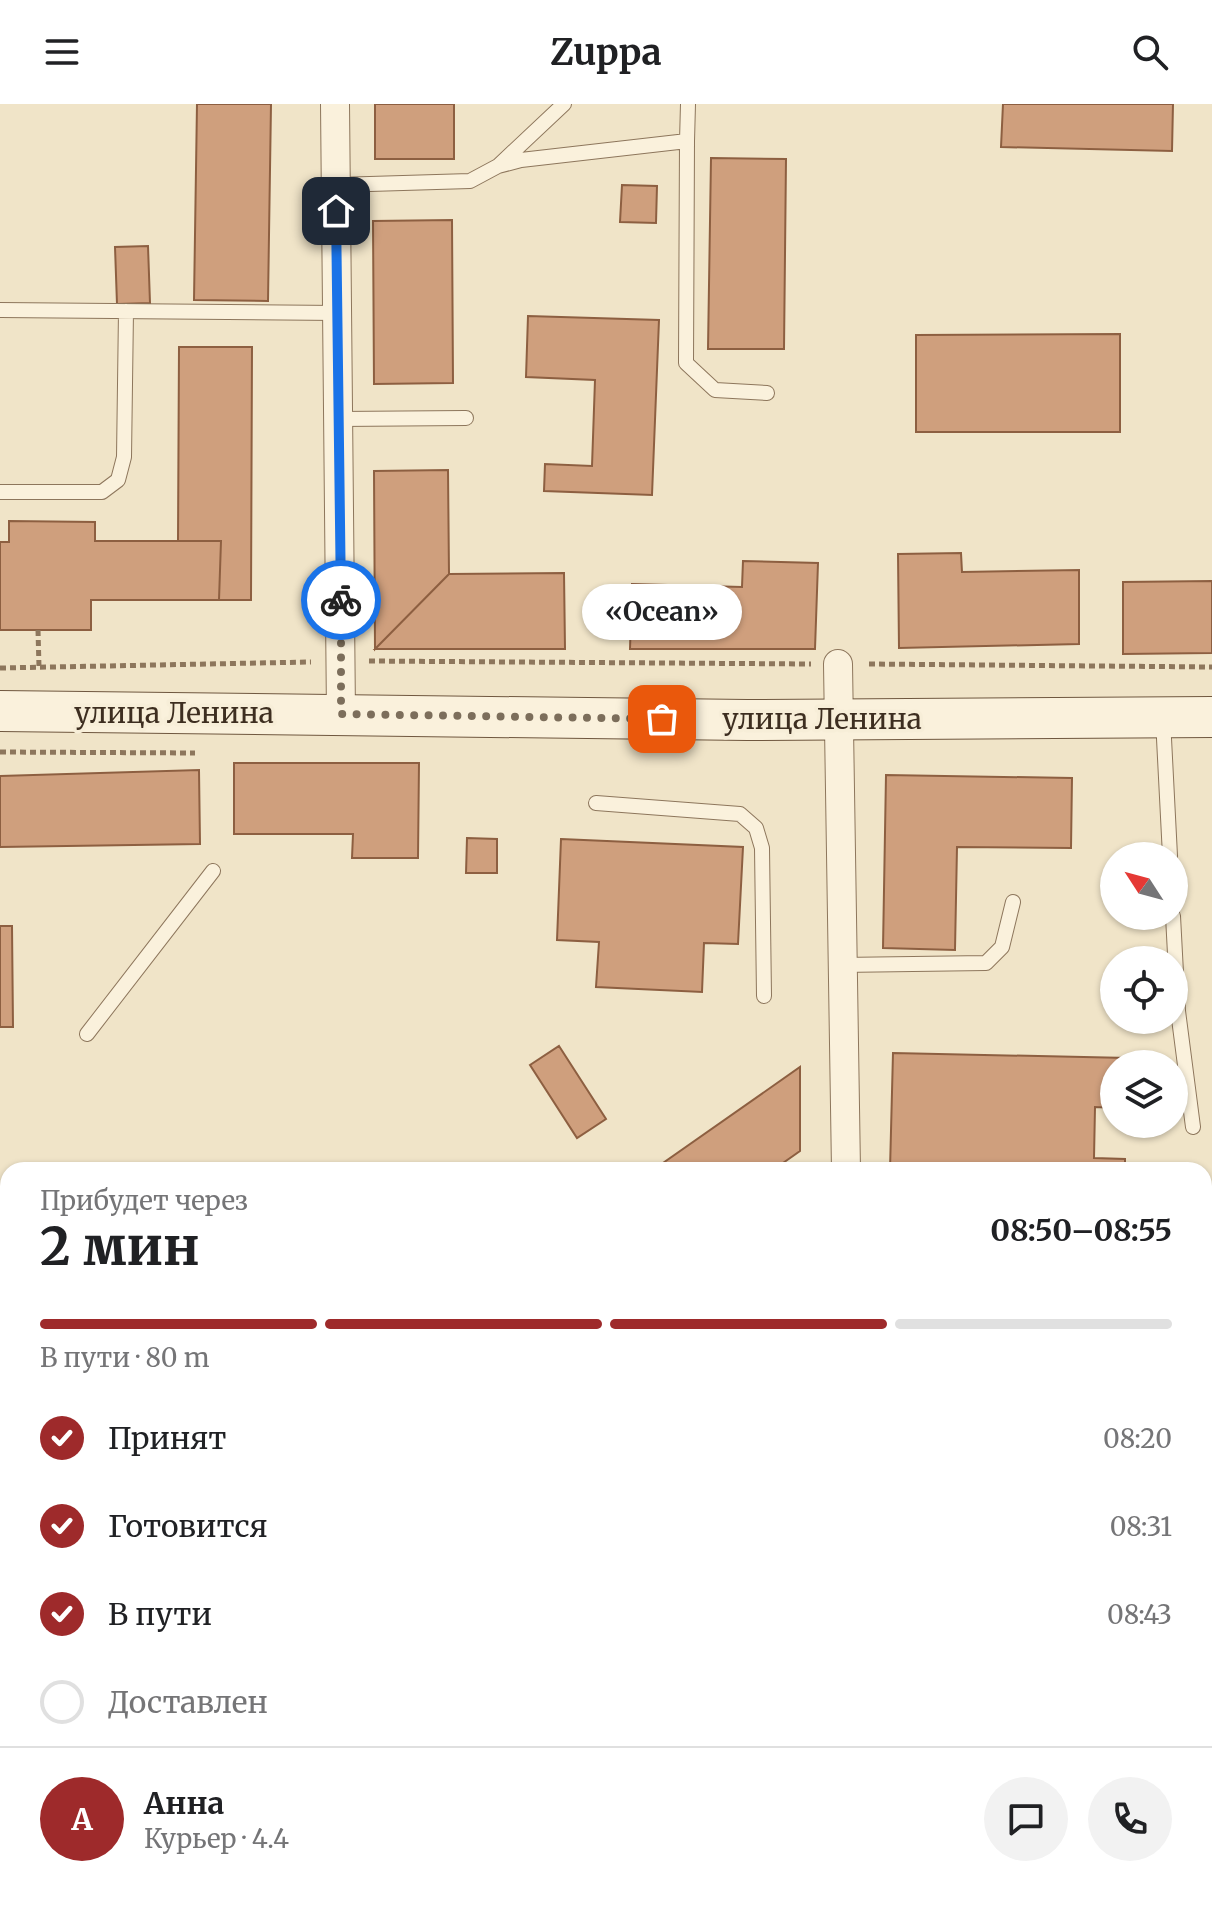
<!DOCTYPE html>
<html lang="ru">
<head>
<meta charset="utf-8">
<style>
  body { margin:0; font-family:Merriweather,serif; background:#f2f2f2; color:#202124; height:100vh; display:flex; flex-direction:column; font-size:30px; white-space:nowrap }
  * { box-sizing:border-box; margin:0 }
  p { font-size:26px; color:#757577 }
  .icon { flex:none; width:44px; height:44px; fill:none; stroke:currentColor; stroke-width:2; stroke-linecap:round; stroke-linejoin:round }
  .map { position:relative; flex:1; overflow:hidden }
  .drawer { position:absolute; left:0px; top:1058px; width:1212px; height:746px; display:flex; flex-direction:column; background:#fff; border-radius:24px 24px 0 0; box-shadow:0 2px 6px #0004 }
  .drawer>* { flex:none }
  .needle { width:52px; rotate:306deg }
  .controls { position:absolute; left:1100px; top:738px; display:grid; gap:16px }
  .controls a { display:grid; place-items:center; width:88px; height:88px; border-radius:50%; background:#fff; box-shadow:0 2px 6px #0004; font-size:40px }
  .pin { position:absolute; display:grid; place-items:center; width:68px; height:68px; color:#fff; margin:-34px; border-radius:16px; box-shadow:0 4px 12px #0006 }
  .courier { position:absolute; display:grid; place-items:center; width:80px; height:80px; margin:-40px; border:6px solid #1a73e8; border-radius:50%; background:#fff; color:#222; box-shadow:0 2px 10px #0007 }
  .bubble { position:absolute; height:56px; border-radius:28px; background:#fff; box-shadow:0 2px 6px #0004; font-size:26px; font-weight:700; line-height:56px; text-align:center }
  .headline em { font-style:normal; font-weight:700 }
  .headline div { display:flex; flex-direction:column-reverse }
  .headline { display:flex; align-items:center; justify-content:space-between; height:136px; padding:0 40px }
  h1 { font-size:52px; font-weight:700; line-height:60px }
  .bar { display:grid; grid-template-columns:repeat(4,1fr); gap:12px 8px; align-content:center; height:96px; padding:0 40px }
  .bar i { height:10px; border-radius:6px; background:#e0e0e0 }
  .bar .current { background:#9e2a2b }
  .bar p { grid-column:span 4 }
  .line { display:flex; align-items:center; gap:20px; padding:0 40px; border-top:2px solid #e0e0e0 }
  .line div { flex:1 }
  .round { display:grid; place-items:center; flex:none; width:84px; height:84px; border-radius:42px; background:#f2f2f2 }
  ol { padding:0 40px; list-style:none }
  li { display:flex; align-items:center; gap:24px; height:88px }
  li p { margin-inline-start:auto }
  li .icon { padding:8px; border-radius:50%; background:#9e2a2b; color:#fff; stroke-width:4 }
  li:last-child { color:#757577 }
  li i { width:44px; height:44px; border:4px solid #e0e0e0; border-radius:50% }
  header { display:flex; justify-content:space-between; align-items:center; height:104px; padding:0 40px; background:#fff; font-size:36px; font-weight:700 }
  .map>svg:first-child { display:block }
</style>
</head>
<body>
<header><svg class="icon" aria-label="menu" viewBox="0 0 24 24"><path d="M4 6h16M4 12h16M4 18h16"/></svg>Zuppa<svg class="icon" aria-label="search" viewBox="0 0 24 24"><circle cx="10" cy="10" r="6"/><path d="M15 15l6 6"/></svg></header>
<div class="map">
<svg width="1212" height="1803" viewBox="0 0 1212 1803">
  <rect width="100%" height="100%" fill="#f0e4c8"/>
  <path fill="#c9cf9b" d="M 1049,1796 L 1202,1796 L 1209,1803 L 1037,1803 Z"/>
  <path fill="#cf9f7d" stroke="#8d5f41" stroke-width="2" d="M 197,0 L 271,0 L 268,197 L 194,196 Z
    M 375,0 L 454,0 L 454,55 L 375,55 Z
    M 1003,0 L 1173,0 L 1172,47 L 1001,43 Z
    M 711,54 L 786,55 L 784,245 L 708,245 Z
    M 622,81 L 657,82 L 656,119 L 620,118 Z
    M 452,116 L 453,279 L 374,280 L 373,117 Z
    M 148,142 L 150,199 L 117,200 L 115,143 Z
    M 528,212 L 659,216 L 652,391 L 544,387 L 545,360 L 592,362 L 595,276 L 526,273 Z
    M 1120,230 L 1120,328 L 916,328 L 916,231 Z
    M 179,243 L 252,243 L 251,496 L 219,496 L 221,437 L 178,437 Z
    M 448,366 L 449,470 L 375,545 L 374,367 Z
    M 9,417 L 95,418 L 95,437 L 221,437 L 219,496 L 91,496 L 91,526 L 0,526 L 0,438 L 9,438 Z
    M 961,449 L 962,468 L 1079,466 L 1079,540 L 899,544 L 898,450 Z
    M 743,457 L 818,459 L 815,545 L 630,545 L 632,480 L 742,483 Z
    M 564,469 L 565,545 L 375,545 L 449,470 Z
    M 1212,477 L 1212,549 L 1123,550 L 1123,478 Z
    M 234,659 L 419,659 L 418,754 L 352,754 L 353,730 L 234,730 Z
    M 199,666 L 200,740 L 0,743 L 0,672 Z
    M 886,671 L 1072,674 L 1071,744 L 957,743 L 955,846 L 883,844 Z
    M 467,734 L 497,735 L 497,769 L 466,769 Z
    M 561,735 L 743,743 L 738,840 L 704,839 L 702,888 L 596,883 L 599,838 L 557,836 Z
    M 0,822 L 12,822 L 13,923 L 0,923 Z
    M 559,942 L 606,1015 L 577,1034 L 530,961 Z
    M 893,949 L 1128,954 L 1128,960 L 1114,960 L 1114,1004 L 1095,1003 L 1094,1054 L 1125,1055 L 1125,1066 L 890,1066 Z
    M 800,963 L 800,1047 L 773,1066 L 653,1066 Z
    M 1212,1220 L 1212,1360 L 1204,1362 L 1204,1223 Z
    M 0,1349 L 8,1360 L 8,1446 L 0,1452 Z
    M 8,1746 L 8,1788 L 3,1792 L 0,1752 Z
    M 135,1796 L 177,1796 L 167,1803 L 126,1803 Z"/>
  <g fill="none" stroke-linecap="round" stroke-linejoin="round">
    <defs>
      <path id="lane" d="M 687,37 L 688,0
        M 498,62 L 564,0
        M 336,81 L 470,77 L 498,62 L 521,56 L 687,37 L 686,259 L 715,286 L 767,289
        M 0,206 L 338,209
        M 339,315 L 466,314
        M 0,388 L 102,388 L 118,376 L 124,353 L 126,207
        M 1163,615 L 1170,752
        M 596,699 L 740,710 L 756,724 L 762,744 L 764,892
        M 1173,812 L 1178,907 L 1193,1023
        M 840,861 L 986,859 L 1002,843 L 1013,798
        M 87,930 L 213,767
        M 0,1305 L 8,1316
        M 0,1474 L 8,1468
        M 0,1800 L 2,1803
        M 68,1803 L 78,1796"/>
      <path id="street" d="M 335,0 L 341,610
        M 838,560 L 846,1066
        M 0,1527 L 8,1537
        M 0,1682 L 8,1676
        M 1204,1743 L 1212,1752"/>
      <path id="secondary" d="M 0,607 L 747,616 L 1212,613"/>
    </defs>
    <use href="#lane" stroke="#8d765c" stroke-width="16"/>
    <use href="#street" stroke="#8d765c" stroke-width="30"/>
    <use href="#secondary" stroke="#6f573f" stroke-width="42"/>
    <path stroke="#8d765c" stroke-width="5" stroke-dasharray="6 4" stroke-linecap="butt" d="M 38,526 L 39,563
      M 369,557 L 811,560
      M 869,560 L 1212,563
      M 0,564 L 311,558
      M 0,648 L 195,649"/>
    <use href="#lane" stroke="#faf1dc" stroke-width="14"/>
    <use href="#street" stroke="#faf1dc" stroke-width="28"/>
    <use href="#secondary" stroke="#faf1dc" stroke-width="40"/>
  </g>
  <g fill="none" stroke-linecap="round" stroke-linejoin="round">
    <path stroke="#7c6e5b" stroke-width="8" stroke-dasharray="0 14.4" d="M 341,496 L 341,610 L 662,615"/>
    <path stroke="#1a73e8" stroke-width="10" d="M 336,107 L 341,496"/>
  </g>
  <g text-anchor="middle" stroke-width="7" stroke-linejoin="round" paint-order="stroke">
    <g font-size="28" fill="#3d2e20" stroke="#f7eed8">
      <text x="174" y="619">улица Ленина</text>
      <text x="822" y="625">улица Ленина</text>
    </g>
  </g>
</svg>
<div class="controls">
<a><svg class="needle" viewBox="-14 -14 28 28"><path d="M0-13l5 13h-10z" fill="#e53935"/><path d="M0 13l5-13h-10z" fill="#757577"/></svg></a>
<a><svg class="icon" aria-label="locate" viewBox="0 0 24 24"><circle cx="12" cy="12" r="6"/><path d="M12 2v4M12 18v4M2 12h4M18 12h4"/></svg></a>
<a><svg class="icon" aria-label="layers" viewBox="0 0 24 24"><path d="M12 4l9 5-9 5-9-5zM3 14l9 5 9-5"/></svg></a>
</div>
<div class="pin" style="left:662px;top:615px;background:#ea580c"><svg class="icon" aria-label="bag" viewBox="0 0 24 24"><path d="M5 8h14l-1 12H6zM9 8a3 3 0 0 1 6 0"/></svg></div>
<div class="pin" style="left:336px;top:107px;background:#1f2937"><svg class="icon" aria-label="home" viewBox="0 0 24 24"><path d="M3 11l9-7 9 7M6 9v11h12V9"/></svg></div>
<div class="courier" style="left:341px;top:496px"><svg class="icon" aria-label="bike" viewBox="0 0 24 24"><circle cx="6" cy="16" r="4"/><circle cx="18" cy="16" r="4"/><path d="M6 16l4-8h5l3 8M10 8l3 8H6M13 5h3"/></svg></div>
<div class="bubble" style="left:582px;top:480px;width:160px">«Оcean»</div>
<section class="drawer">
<div class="headline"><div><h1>2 мин</h1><p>Прибудет через</p></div><em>08:50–08:55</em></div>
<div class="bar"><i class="current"></i><i class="current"></i><i class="current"></i><i></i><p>В пути · 80 m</p></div>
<ol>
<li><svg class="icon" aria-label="check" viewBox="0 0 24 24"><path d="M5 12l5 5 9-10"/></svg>Принят<p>08:20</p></li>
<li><svg class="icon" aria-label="check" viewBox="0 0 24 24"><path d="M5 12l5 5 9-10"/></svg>Готовится<p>08:31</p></li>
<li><svg class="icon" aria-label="check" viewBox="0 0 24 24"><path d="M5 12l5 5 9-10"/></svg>В пути<p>08:43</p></li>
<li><i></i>Доставлен</li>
</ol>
<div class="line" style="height:144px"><b class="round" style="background:#9e2a2b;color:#fff">А</b><div><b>Анна</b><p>Курьер · 4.4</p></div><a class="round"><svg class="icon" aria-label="chat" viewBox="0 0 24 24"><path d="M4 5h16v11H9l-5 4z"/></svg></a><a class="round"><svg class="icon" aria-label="phone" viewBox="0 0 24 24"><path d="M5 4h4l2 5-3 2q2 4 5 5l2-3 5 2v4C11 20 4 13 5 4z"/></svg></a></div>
</section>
</div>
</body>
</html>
